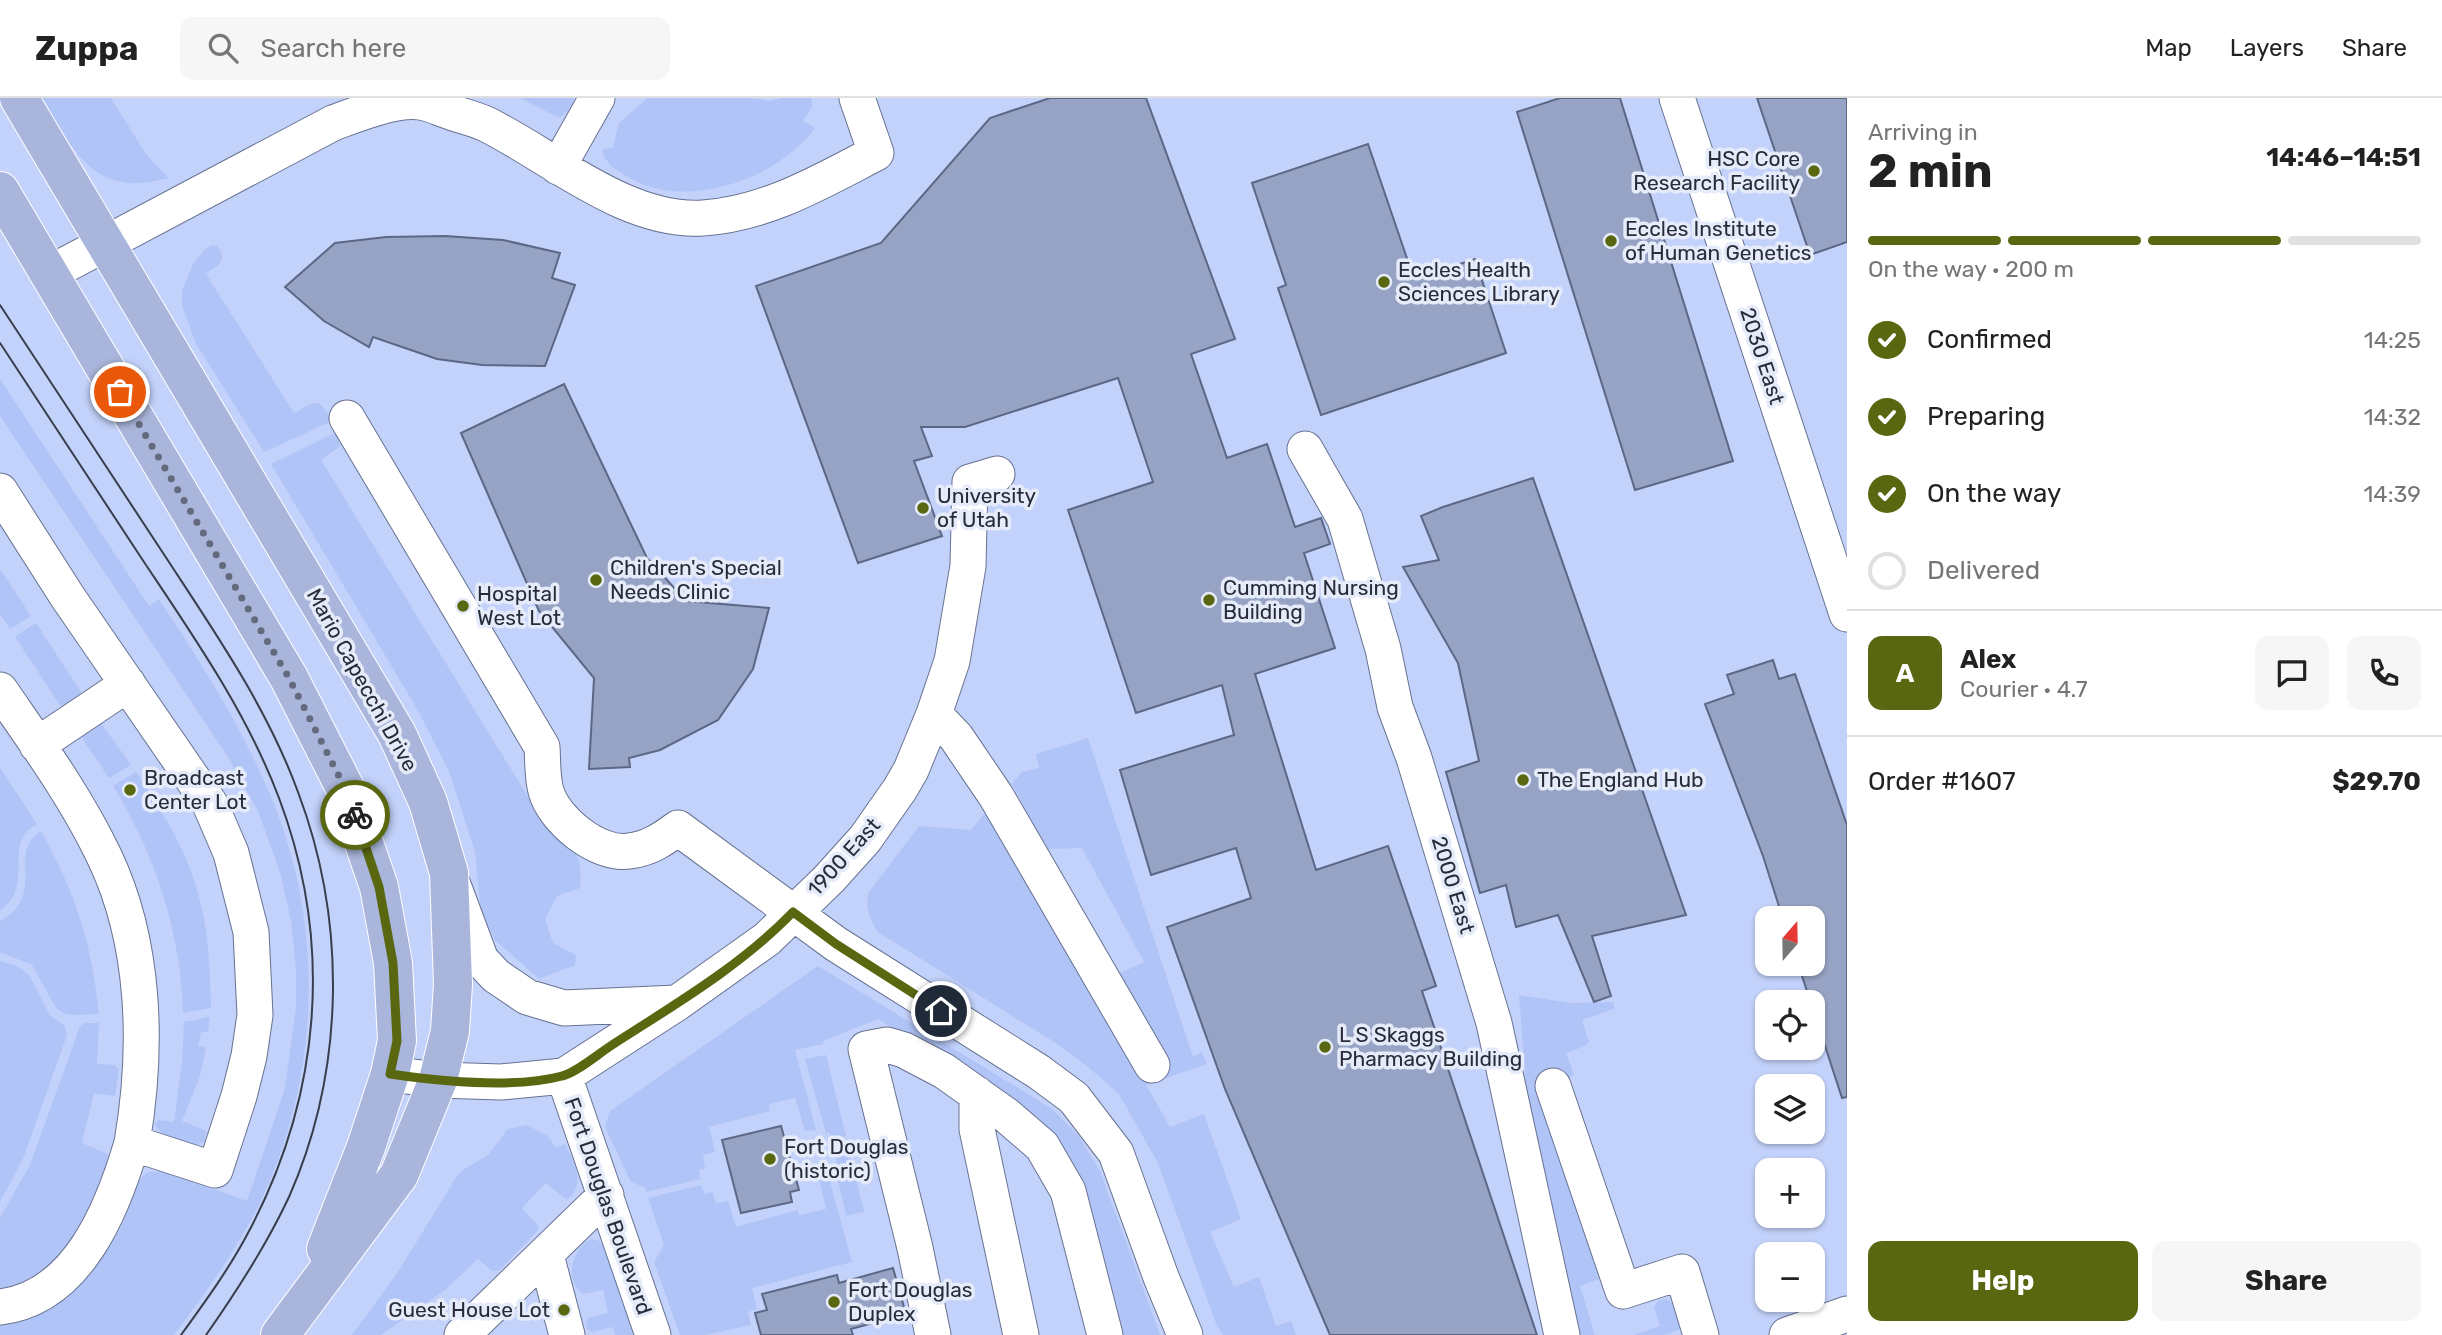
<!DOCTYPE html>
<html lang="en">
<head>
<meta charset="utf-8">
<style>
  body { margin:0; font-family:Rubik,sans-serif; background:#f6f6f6; color:#222; height:100vh; display:flex; flex-direction:column; font-size:26px; white-space:nowrap }
  * { box-sizing:border-box; margin:0 }
  p { font-size:23px; color:#767676 }
  .icon { flex:none; width:38px; height:38px; fill:none; stroke:currentColor; stroke-width:2; stroke-linecap:round; stroke-linejoin:round }
  .map { position:relative; flex:1; overflow:hidden }
  .panel { display:flex; flex-direction:column; background:#fff; width:595px }
  .panel>* { flex:none }
  .needle { width:46px; rotate:20deg }
  .buttons { position:absolute; left:1755px; top:808px; display:grid; gap:14px }
  .buttons a { display:grid; place-items:center; width:70px; height:70px; border-radius:14px; background:#fff; box-shadow:0 2px 5px #0004; font-size:35px }
  .pin { position:absolute; display:grid; place-items:center; width:60px; height:60px; color:#fff; margin:-30px; border:4px solid #fff; border-radius:50%; box-shadow:0 2px 7px #0007 }
  .courier { position:absolute; display:grid; place-items:center; width:70px; height:70px; margin:-35px; border:5px solid #596810; border-radius:50%; background:#fff; color:#222; box-shadow:0 2px 9px #0007 }
  .overview em { font-style:normal; font-weight:700 }
  .overview div { display:flex; flex-direction:column-reverse }
  .overview { display:flex; align-items:center; justify-content:space-between; height:119px; padding:0 21px }
  h1 { font-size:46px; font-weight:700; line-height:52px }
  .bar { display:grid; grid-template-columns:repeat(4,1fr); gap:10px 7px; align-content:center; height:84px; padding:0 21px }
  .bar i { height:9px; border-radius:5px; background:#e0e0e0 }
  .bar .current { background:#596810 }
  .bar p { grid-column:span 4 }
  .line { display:flex; align-items:center; gap:18px; padding:0 21px; border-top:2px solid #e0e0e0 }
  .line div { flex:1 }
  .round { display:grid; place-items:center; flex:none; width:74px; height:74px; border-radius:14px; background:#f6f6f6 }
  ol { padding:0 21px; list-style:none }
  li { display:flex; align-items:center; gap:21px; height:77px }
  li p { margin-inline-start:auto }
  li .icon { padding:7px; border-radius:50%; background:#596810; color:#fff; stroke-width:4 }
  li:last-child { color:#767676 }
  li i { width:38px; height:38px; border:4px solid #e0e0e0; border-radius:50% }
  .button { display:flex; gap:14px; margin-top:auto; padding:14px 21px }
  .button a { flex:1; height:80px; border-radius:14px; background:#596810; color:#fff; font-size:28px; font-weight:700; line-height:80px; text-align:center }
  .button a+a { background:#f6f6f6; color:#222 }
  header { display:flex; align-items:center; gap:42px; box-sizing:border-box; height:98px; padding:0 35px; background:#fff; border-bottom:2px solid #e0e0e0 }
  header strong { font-size:33px }
  nav { display:flex; gap:38px; margin-inline-start:auto; font-size:24px }
  .search { width:490px; height:63px; background:#f6f6f6; display:flex; align-items:center; gap:18px; box-sizing:border-box; padding:0 24px; border-radius:14px; color:#767676; font-size:26px }
  main { display:flex; flex:1; min-height:0 }
  .map>svg:first-child { display:block }
</style>
</head>
<body>
<header>
<strong>Zuppa</strong>
<div class="search"><svg class="icon" aria-label="search" viewBox="0 0 24 24"><circle cx="10" cy="10" r="6"/><path d="M15 15l6 6"/></svg>Search here</div>
<nav><a>Map</a><a>Layers</a><a>Share</a></nav>
</header>
<main>
<div class="map">
<svg width="1847" height="1237" viewBox="0 0 1847 1237">
  <rect width="100%" height="100%" fill="#d4defa"/>
  <path fill="#c3d2fb" fill-rule="evenodd" d="M 0,0 L 1847,0 L 1847,1237 L 0,1237 ZM 1768,821 L 1813,821 L 1813,866 L 1768,866 ZM 1768,905 L 1813,905 L 1813,950 L 1768,950 ZM 1768,989 L 1813,989 L 1813,1034 L 1768,1034 ZM 1768,1073 L 1813,1073 L 1813,1118 L 1768,1118 ZM 1768,1157 L 1813,1157 L 1813,1202 L 1768,1202 Z"/>
  <path fill="#b1c4f7" d="M 41,0 L 111,0 L 146,56 L 168,80 C 94,101 75,54 41,0 Z
    M 520,0 L 574,0 L 572,9 L 559,20 Z
    M 648,0 L 751,0 L 770,3 L 782,0 L 811,0 L 812,8 L 803,23 L 815,30 C 778,81 684,115 626,78 C 614,71 606,66 602,52 L 613,49 L 619,25 Z
    M 212,147 L 217,148 C 229,163 218,167 206,176 L 294,315 C 316,304 318,297 332,323 L 264,354 L 196,246 L 182,207 L 182,193 L 193,166 L 206,150 Z
    M 0,281 L 149,508 L 159,501 C 200,564 240,625 269,694 C 326,826 321,980 258,1109 C 235,1154 204,1197 174,1237 L 0,1237 L 0,1227 C 13,1225 25,1224 37,1218 C 73,1201 104,1162 122,1127 C 130,1111 132,1085 148,1074 L 165,1074 L 247,1103 L 285,990 L 296,910 L 296,872 L 291,823 L 280,774 L 258,713 L 228,659 L 0,318 Z
    M 337,334 L 340,348 L 321,362 L 549,733 C 575,755 583,752 580,790 L 557,798 L 545,821 L 553,845 L 576,857 L 575,867 L 539,881 L 495,842 L 481,814 L 475,754 L 449,673 L 416,609 L 271,366 Z
    M 0,471 L 31,518 L 10,531 L 0,516 Z
    M 36,525 L 81,594 L 79,599 L 63,608 L 60,607 L 15,539 Z
    M 101,625 L 131,667 L 109,680 L 82,640 L 81,636 Z
    M 1088,640 L 1193,959 L 1202,954 L 1207,966 L 1146,987 L 1170,1029 L 1204,1016 L 1241,1121 L 1210,1134 L 1234,1189 L 1259,1179 L 1276,1228 L 1291,1223 L 1296,1237 L 1223,1237 L 1217,1228 L 1158,1065 L 1119,996 L 1088,969 L 1059,947 L 878,834 C 870,822 864,807 869,794 L 919,728 L 971,732 L 990,709 L 1118,876 L 1144,864 L 1082,750 L 1047,751 L 1012,686 L 1021,674 L 1039,670 L 1036,656 Z
    M 0,670 L 37,726 C 0,746 37,785 0,813 Z
    M 136,674 C 163,714 189,755 200,803 C 209,837 210,874 211,910 L 183,915 C 181,834 155,756 113,688 Z
    M 41,733 C 75,793 92,847 99,916 L 75,917 L 63,915 L 56,910 L 32,867 L 0,854 L 0,823 C 48,797 6,754 41,733 Z
    M 0,863 L 17,868 L 29,877 L 50,917 L 65,928 L 67,937 L 23,1061 L 0,1104 Z
    M 818,868 L 1051,1010 L 1078,1037 L 1100,1073 L 1160,1237 L 1120,1237 L 1013,1005 L 878,921 L 823,943 L 823,946 L 795,952 L 816,1032 L 805,1033 L 795,1000 L 769,1006 L 770,1013 L 709,1029 L 715,1054 L 703,1057 L 705,1070 L 699,1072 L 700,1081 L 646,1094 L 644,1089 L 631,1084 L 605,1029 L 610,1013 Z
    M 1519,897 L 1570,905 L 1614,904 L 1614,911 L 1582,922 L 1589,944 L 1585,948 L 1566,955 L 1574,977 L 1540,988 L 1599,1181 L 1580,1188 L 1595,1237 L 1575,1237 L 1526,990 Z
    M 210,919 L 208,934 L 201,934 L 198,948 L 206,949 L 200,978 L 182,1023 L 207,1033 L 204,1044 L 194,1048 C 180,1043 161,1041 155,1026 L 158,1022 L 174,1024 L 182,964 L 184,924 Z
    M 84,925 L 99,925 L 97,966 L 115,967 L 119,971 L 115,998 L 94,995 L 82,1045 L 108,1056 C 105,1099 64,1164 26,1184 C 18,1188 8,1190 0,1192 L 0,1120 L 30,1067 L 80,928 Z
    M 826,957 L 846,1038 L 831,1043 L 829,1034 L 826,1035 L 805,961 Z
    M 527,1027 L 548,1038 L 556,1050 L 565,1046 C 574,1065 587,1086 567,1102 L 546,1085 L 522,1110 L 538,1128 L 538,1132 L 500,1172 L 492,1173 L 478,1161 L 446,1191 L 381,1237 L 352,1237 L 400,1171 L 455,1081 L 463,1072 L 488,1057 L 508,1031 Z
    M 849,1051 L 864,1114 L 846,1118 L 834,1066 L 837,1065 L 835,1055 Z
    M 827,1073 L 852,1164 L 752,1190 L 757,1211 L 748,1214 L 751,1227 L 705,1237 L 680,1237 L 654,1164 L 664,1147 L 648,1100 L 701,1087 L 705,1096 L 712,1094 L 716,1105 L 728,1103 L 736,1129 L 798,1112 L 799,1117 L 826,1111 L 818,1076 Z
    M 591,1141 L 598,1142 L 603,1147 L 636,1237 L 615,1237 L 613,1229 L 592,1234 L 587,1231 L 586,1224 L 588,1220 L 608,1215 L 603,1192 L 583,1196 C 564,1184 571,1150 591,1141 Z
    M 1665,1201 L 1675,1206 L 1684,1230 L 1664,1237 L 1634,1237 L 1660,1228 L 1654,1209 L 1658,1203 Z"/>
  <path fill="#97a3c4" stroke="#5c6785" stroke-width="2" d="M 1050,0 L 1146,0 L 1235,241 L 1191,256 L 1227,360 L 1267,346 L 1295,429 L 1321,420 L 1330,446 L 1304,455 L 1335,550 L 1255,576 L 1316,772 L 1388,748 L 1436,888 L 1422,893 L 1537,1237 L 1330,1237 L 1225,991 L 1167,829 L 1251,800 L 1236,750 L 1151,777 L 1120,672 L 1234,637 L 1222,587 L 1136,615 L 1068,412 L 1153,384 L 1118,280 L 965,329 L 921,329 L 932,358 L 914,363 L 942,438 L 858,465 L 756,188 L 881,145 L 990,20 Z
    M 1560,0 L 1620,0 L 1733,363 L 1635,392 L 1517,14 Z
    M 1757,0 L 1847,0 L 1847,144 L 1810,157 Z
    M 1368,46 L 1414,181 L 1475,161 L 1506,255 L 1321,317 L 1278,190 L 1286,187 L 1252,85 Z
    M 445,138 L 503,142 L 560,155 L 552,180 L 575,187 L 545,268 L 482,267 L 437,261 L 373,239 L 369,249 L 324,223 L 285,189 L 335,145 L 386,139 Z
    M 564,286 L 647,460 L 686,503 L 769,510 L 753,571 L 718,622 L 660,652 L 629,660 L 630,669 L 589,671 L 594,580 L 539,513 L 461,335 Z
    M 1533,380 L 1686,817 L 1592,838 L 1611,898 L 1594,904 L 1558,817 L 1516,829 L 1506,787 L 1480,795 L 1446,674 L 1479,663 L 1458,565 L 1403,469 L 1439,462 L 1421,418 L 1443,409 Z
    M 1773,562 L 1779,581 L 1795,576 L 1847,727 L 1847,999 L 1842,1000 L 1813,911 L 1813,905 L 1811,905 L 1798,866 L 1813,866 L 1813,821 L 1783,821 L 1763,758 L 1705,606 L 1734,596 L 1727,577 Z
    M 781,1028 L 799,1092 L 790,1094 L 792,1104 L 741,1115 L 722,1042 Z
    M 893,1170 L 906,1216 L 851,1231 L 853,1237 L 761,1237 L 755,1215 L 767,1212 L 762,1196 L 837,1177 L 839,1185 Z"/>
  <g fill="none" stroke-linecap="round" stroke-linejoin="round">
    <defs>
      <path id="minor" d="M 1677,0 L 1847,516
        M 558,69 L 597,0
        M 50,175 L 333,25 C 357,16 395,1 420,4 C 430,5 441,11 451,14 C 462,18 475,21 486,26 C 551,58 626,125 703,120 C 766,116 820,84 876,55 L 857,0
        M 347,320 L 542,649 C 543,663 542,679 546,693 C 554,722 598,758 629,753 C 649,751 663,741 678,730 L 836,846 L 1039,974 L 1074,1000 L 1116,1055 L 1161,1179 L 1185,1237
        M 1305,351 L 1345,421 L 1383,551 L 1395,609 L 1414,660 L 1494,925 L 1562,1237
        M 0,393 L 67,498 L 210,706 L 231,755 L 251,834 L 255,917 L 249,958 L 239,998 L 215,1072 L 132,1045 C 113,1110 78,1200 0,1209
        M 0,592 C 37,646 76,699 104,758 C 146,845 148,951 132,1045
        M 934,616 L 956,639 L 996,698 L 1152,967
        M 37,647 L 128,586
        M 453,787 L 481,862 L 496,878 L 527,899 L 564,910 L 677,905
        M 390,976 L 438,982 L 501,984 L 564,978 L 677,905 L 767,841 L 829,781 L 865,741 L 900,691 L 911,672 L 934,616 L 952,563 L 968,468 L 970,384 L 997,376
        M 564,978 L 653,1237
        M 1553,988 L 1623,1193 L 1682,1174 L 1701,1237
        M 977,996 L 977,1031 L 1021,1237
        M 546,1157 L 567,1237
        M 462,1237 L 606,1097
        M 933,1237 L 915,1150 L 866,951 L 887,947 L 904,952 L 944,973 L 1006,1017 L 1042,1048 L 1068,1093 L 1105,1237
        M 1787,1237 L 1847,1216"/>
      <path id="major" d="M 19,0 L 397,636 L 428,704 L 449,775 L 453,886 L 450,933 L 438,982 L 399,1077 L 280,1237
        M 0,93 L 289,580 L 345,690 L 379,789 L 393,865 L 397,943 L 390,976 L 366,1049 L 326,1151"/>
    </defs>
    <use href="#minor" stroke="#677291" stroke-width="37"/>
    <use href="#major" stroke="#fff" stroke-width="40"/>
    <use href="#minor" stroke="#fff" stroke-width="35"/>
    <use href="#major" stroke="#a9b5db" stroke-width="38"/>
    <path stroke="#383e4c" stroke-width="2" d="M 0,207 C 55,291 110,374 165,458 C 214,533 267,609 298,694 C 347,824 345,972 289,1099 C 266,1148 237,1193 206,1237
      M 0,245 C 48,318 96,391 144,464 C 194,539 247,615 279,700 C 334,846 321,998 248,1135 C 229,1171 205,1204 181,1237"/>
  </g>
  <g fill="none" stroke-linecap="round" stroke-linejoin="round">
    <path stroke="#646a7d" stroke-width="7" stroke-dasharray="0 12.6" d="M 120,294 L 289,580 L 345,690 L 355,717"/>
    <path stroke="#596810" stroke-width="9" d="M 355,717 L 379,789 L 393,865 L 397,943 L 390,976 C 439,983 514,991 562,978 C 576,975 598,956 612,947 C 674,907 741,868 793,814 L 836,846 L 941,913"/>
  </g>
  <g fill="#596810" stroke="#e6ebfa" stroke-width="2.5">
    <circle cx="1814" cy="73" r="7"/>
    <circle cx="1611" cy="143" r="7"/>
    <circle cx="1384" cy="184" r="7"/>
    <circle cx="923" cy="410" r="7"/>
    <circle cx="596" cy="482" r="7"/>
    <circle cx="1209" cy="502" r="7"/>
    <circle cx="463" cy="508" r="7"/>
    <circle cx="1523" cy="682" r="7"/>
    <circle cx="130" cy="692" r="7"/>
    <circle cx="1325" cy="949" r="7"/>
    <circle cx="770" cy="1061" r="7"/>
    <circle cx="834" cy="1204" r="7"/>
    <circle cx="564" cy="1212" r="7"/>
  </g>
  <g text-anchor="middle" stroke-width="7" stroke-linejoin="round" paint-order="stroke">
    <g font-size="21" fill="#272c39" stroke="#e6ebfa" text-anchor="start">
      <text x="1800" y="68" text-anchor="end">HSC Core<tspan x="1800" dy="24">Research Facility</tspan></text>
      <text x="1625" y="138">Eccles Institute<tspan x="1625" dy="24">of Human Genetics</tspan></text>
      <text x="1398" y="179">Eccles Health<tspan x="1398" dy="24">Sciences Library</tspan></text>
      <text x="937" y="405">University<tspan x="937" dy="24">of Utah</tspan></text>
      <text x="610" y="477">Children's Special<tspan x="610" dy="24">Needs Clinic</tspan></text>
      <text x="1223" y="497">Cumming Nursing<tspan x="1223" dy="24">Building</tspan></text>
      <text x="477" y="503">Hospital<tspan x="477" dy="24">West Lot</tspan></text>
      <text x="144" y="687">Broadcast<tspan x="144" dy="24">Center Lot</tspan></text>
      <text x="1537" y="689">The England Hub</text>
      <text x="1339" y="944">L S Skaggs<tspan x="1339" dy="24">Pharmacy Building</tspan></text>
      <text x="784" y="1056">Fort Douglas<tspan x="784" dy="24">(historic)</tspan></text>
      <text x="848" y="1199">Fort Douglas<tspan x="848" dy="24">Duplex</tspan></text>
      <text x="550" y="1219" text-anchor="end">Guest House Lot</text>
    </g>
    <g font-size="21" fill="#272c39" stroke="#e6ebfa">
      <text transform="translate(1762 258) rotate(72)" y="7">2030 East</text>
      <text transform="translate(362 582) rotate(61)" y="7">Mario Capecchi Drive</text>
      <text transform="translate(844 759) rotate(-48)" y="7">1900 East</text>
      <text transform="translate(1453 787) rotate(73)" y="7">2000 East</text>
      <text transform="translate(608 1108) rotate(71)" y="7">Fort Douglas Boulevard</text>
    </g>
  </g>
</svg>
<div class="buttons">
<a><svg class="needle" viewBox="-14 -14 28 28"><path d="M0-13l5 13h-10z" fill="#e53935"/><path d="M0 13l5-13h-10z" fill="#767676"/></svg></a>
<a><svg class="icon" aria-label="locate" viewBox="0 0 24 24"><circle cx="12" cy="12" r="6"/><path d="M12 2v4M12 18v4M2 12h4M18 12h4"/></svg></a>
<a><svg class="icon" aria-label="layers" viewBox="0 0 24 24"><path d="M12 4l9 5-9 5-9-5zM3 14l9 5 9-5"/></svg></a>
<a>+</a>
<a>−</a>
</div>
<div class="pin" style="left:120px;top:294px;background:#ea580c"><svg class="icon" aria-label="bag" viewBox="0 0 24 24"><path d="M5 8h14l-1 12H6zM9 8a3 3 0 0 1 6 0"/></svg></div>
<div class="pin" style="left:941px;top:913px;background:#1f2937"><svg class="icon" aria-label="home" viewBox="0 0 24 24"><path d="M3 11l9-7 9 7M6 9v11h12V9"/></svg></div>
<div class="courier" style="left:355px;top:717px"><svg class="icon" aria-label="bike" viewBox="0 0 24 24"><circle cx="6" cy="16" r="4"/><circle cx="18" cy="16" r="4"/><path d="M6 16l4-8h5l3 8M10 8l3 8H6M13 5h3"/></svg></div>
</div>
<section class="panel">
<div class="overview"><div><h1>2 min</h1><p>Arriving in</p></div><em>14:46–14:51</em></div>
<div class="bar"><i class="current"></i><i class="current"></i><i class="current"></i><i></i><p>On the way · 200 m</p></div>
<ol>
<li><svg class="icon" aria-label="check" viewBox="0 0 24 24"><path d="M5 12l5 5 9-10"/></svg>Confirmed<p>14:25</p></li>
<li><svg class="icon" aria-label="check" viewBox="0 0 24 24"><path d="M5 12l5 5 9-10"/></svg>Preparing<p>14:32</p></li>
<li><svg class="icon" aria-label="check" viewBox="0 0 24 24"><path d="M5 12l5 5 9-10"/></svg>On the way<p>14:39</p></li>
<li><i></i>Delivered</li>
</ol>
<div class="line" style="height:126px"><b class="round" style="background:#596810;color:#fff">A</b><div><b>Alex</b><p>Courier · 4.7</p></div><a class="round"><svg class="icon" aria-label="chat" viewBox="0 0 24 24"><path d="M4 5h16v11H9l-5 4z"/></svg></a><a class="round"><svg class="icon" aria-label="phone" viewBox="0 0 24 24"><path d="M5 4h4l2 5-3 2q2 4 5 5l2-3 5 2v4C11 20 4 13 5 4z"/></svg></a></div>
<div class="line" style="height:91px"><div>Order #1607</div><b>$29.70</b></div>
<div class="button"><a>Help</a><a>Share</a></div>
</section>
</main>
</body>
</html>
